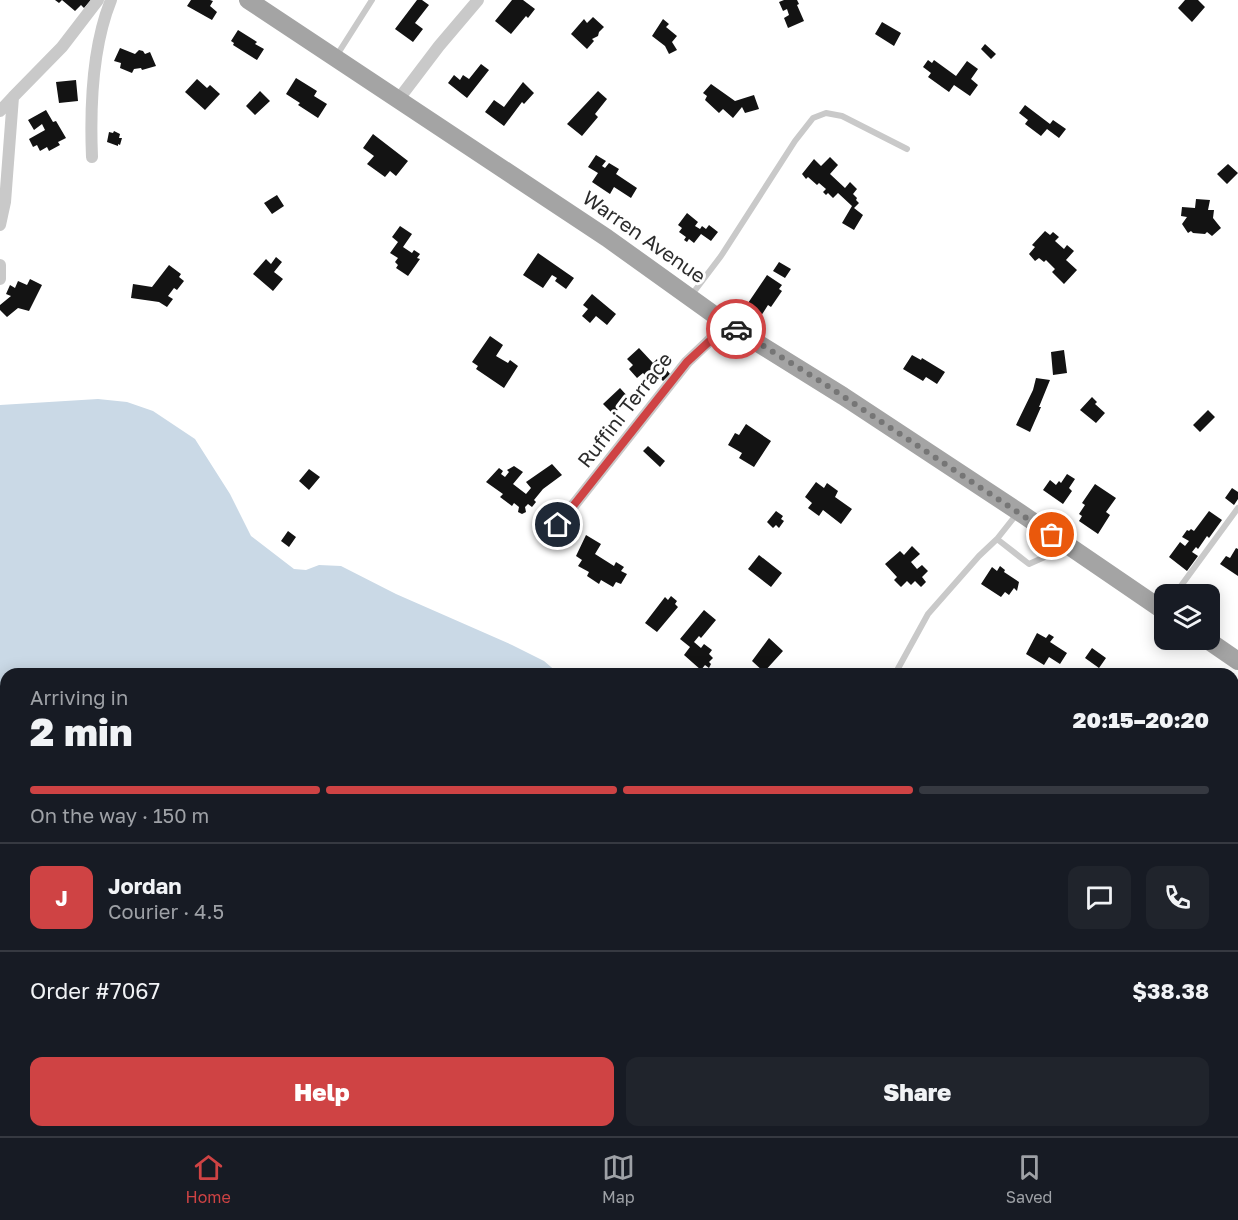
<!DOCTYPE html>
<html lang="en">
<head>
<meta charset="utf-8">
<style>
  body { margin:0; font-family:"Golos Text",sans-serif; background:#20242c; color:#f1f3f6; height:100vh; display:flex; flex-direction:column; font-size:22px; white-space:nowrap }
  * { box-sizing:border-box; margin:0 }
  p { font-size:20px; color:#9ea1a6 }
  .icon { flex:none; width:33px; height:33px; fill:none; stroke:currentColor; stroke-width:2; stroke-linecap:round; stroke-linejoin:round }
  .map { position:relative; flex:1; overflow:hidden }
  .sheet { position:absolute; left:0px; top:668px; width:1239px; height:470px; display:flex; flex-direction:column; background:#171b24; border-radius:18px 18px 0 0; box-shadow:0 3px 15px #0003 }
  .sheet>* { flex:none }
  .buttons { position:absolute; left:1154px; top:584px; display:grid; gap:12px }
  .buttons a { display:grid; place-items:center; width:66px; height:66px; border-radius:12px; background:#171b24; box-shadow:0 3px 15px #0003; font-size:30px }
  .pin { position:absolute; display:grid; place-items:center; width:51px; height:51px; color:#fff; margin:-26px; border:3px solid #fff; border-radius:50%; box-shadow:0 2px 6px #0007 }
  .courier { position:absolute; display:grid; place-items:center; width:60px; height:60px; margin:-30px; border:4px solid #cf4344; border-radius:50%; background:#fff; color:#222; box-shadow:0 2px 8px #0007 }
  .overview em { font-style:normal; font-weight:800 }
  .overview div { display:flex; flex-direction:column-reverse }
  .overview { display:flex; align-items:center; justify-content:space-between; height:102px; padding:0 30px }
  h1 { font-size:39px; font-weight:800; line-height:45px }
  .bar { display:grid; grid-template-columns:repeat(4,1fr); gap:9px 6px; align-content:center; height:72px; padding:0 30px }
  .bar i { height:8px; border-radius:4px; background:#363941 }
  .bar .current { background:#cf4344 }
  .bar p { grid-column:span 4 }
  .line { display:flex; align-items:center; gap:15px; padding:0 30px; border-top:2px solid #363941 }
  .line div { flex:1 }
  .round { display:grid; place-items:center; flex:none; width:63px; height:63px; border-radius:12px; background:#20242c }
  .button { display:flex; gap:12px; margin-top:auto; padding:12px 30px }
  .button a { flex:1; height:69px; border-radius:12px; background:#cf4344; color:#fff; font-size:24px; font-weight:800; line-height:69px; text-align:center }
  .button a+a { background:#20242c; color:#f1f3f6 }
  .tab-bar { display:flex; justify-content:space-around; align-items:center; height:84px; border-top:2px solid #363941; background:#171b24; font-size:16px; color:#9ea1a6 }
  .tab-bar a { display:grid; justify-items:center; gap:3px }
  .tab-bar .current { color:#cf4344 }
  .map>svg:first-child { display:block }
</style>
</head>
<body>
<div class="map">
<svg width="1238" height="1136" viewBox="0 0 1238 1136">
  <rect width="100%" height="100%" fill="#fff"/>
  <path fill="#cad9e6" d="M 98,399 L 127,402 L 153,411 L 195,439 L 230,494 L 251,536 L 294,569 L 306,570 L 319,565 L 341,566 L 396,594 L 512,645 L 544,661 L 558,673 L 6,674 L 6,988 L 0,976 L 0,405 Z
    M 56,1131 L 1030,1131 L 1030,1136 L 58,1136 Z"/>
  <path fill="#131313" d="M 55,0 L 91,0 L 84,8 L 81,5 L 75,11 L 62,0 L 59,3 Z
    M 191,0 L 210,0 L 213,1 L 210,6 L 217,12 L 212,20 L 187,6 Z
    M 417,0 L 422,0 L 429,5 L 415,23 L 423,29 L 413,42 L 395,29 Z
    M 512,0 L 523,0 L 535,9 L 528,18 L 526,16 L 511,34 L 495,21 Z
    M 784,0 L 797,0 L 799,4 L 797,5 L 804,21 L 788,28 L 784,18 L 789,15 L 787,9 L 783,11 L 779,2 Z
    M 1185,0 L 1198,0 L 1205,7 L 1192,22 L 1178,8 Z
    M 593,17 L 604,27 L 599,32 L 598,36 L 592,39 L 594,41 L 587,49 L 571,34 L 584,19 L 587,23 Z
    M 663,19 L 669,24 L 666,27 L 677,36 L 672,42 L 677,50 L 669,54 L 665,46 L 652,36 Z
    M 882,22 L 901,33 L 894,46 L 875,34 Z
    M 238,30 L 257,42 L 255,44 L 264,49 L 257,60 L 233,45 L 234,43 L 231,41 Z
    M 985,44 L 996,54 L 991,59 L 981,49 Z
    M 120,48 L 135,54 L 139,50 L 143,51 L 145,54 L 150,52 L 156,66 L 142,70 L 141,68 L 134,69 L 132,73 L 120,68 L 121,63 L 114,61 Z
    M 928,60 L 932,63 L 934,60 L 956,76 L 967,61 L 978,69 L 971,79 L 978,85 L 970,96 L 954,85 L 949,92 L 928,77 L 931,73 L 923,67 Z
    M 481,64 L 489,70 L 467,98 L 448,83 L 454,75 L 460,80 L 463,75 L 469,79 Z
    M 296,78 L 317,91 L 314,96 L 327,104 L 318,118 L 298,105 L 300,103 L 286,94 Z
    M 197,79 L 207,88 L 210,85 L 220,94 L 205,110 L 185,92 Z
    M 76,80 L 78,101 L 59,103 L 56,82 Z
    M 523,82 L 534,93 L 524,104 L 522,102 L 504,126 L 485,112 L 494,100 L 504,107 Z
    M 711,84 L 735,101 L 754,95 L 759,109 L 745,113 L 742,107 L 733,118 L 723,109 L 719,113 L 705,100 L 707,96 L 703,93 Z
    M 260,91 L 270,101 L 255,115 L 246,106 Z
    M 598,91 L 607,99 L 595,114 L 598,117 L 582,136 L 567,124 Z
    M 1025,105 L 1050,124 L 1053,120 L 1066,129 L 1059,138 L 1047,129 L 1041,136 L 1025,124 L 1028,120 L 1019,113 Z
    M 46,110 L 53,122 L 56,121 L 66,138 L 58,142 L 60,145 L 49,151 L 47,147 L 40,151 L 37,145 L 33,147 L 29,139 L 45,130 L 42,124 L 34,130 L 28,120 Z
    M 114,131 L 120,134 L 119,138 L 122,138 L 120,145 L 118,144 L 118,146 L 107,142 L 109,132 L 113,133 Z
    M 373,134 L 408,161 L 396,176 L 390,171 L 385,177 L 367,164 L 374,156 L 363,148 Z
    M 596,155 L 606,161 L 602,166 L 605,168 L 609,163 L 619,169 L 616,174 L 637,188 L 631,198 L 614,187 L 610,194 L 592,182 L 598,173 L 588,167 Z
    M 830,157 L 838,165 L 830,174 L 845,188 L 850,182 L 857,189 L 853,194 L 857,198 L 856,200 L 859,203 L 854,208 L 863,215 L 854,230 L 842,223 L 852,206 L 838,193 L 833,198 L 828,193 L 826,195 L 823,192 L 826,189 L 819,183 L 817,185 L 808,177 L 806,179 L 802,174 L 814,159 L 821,166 Z
    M 1228,164 L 1238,173 L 1227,184 L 1217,174 Z
    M 277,195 L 284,206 L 272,214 L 264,203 Z
    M 1196,199 L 1210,200 L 1208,210 L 1214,210 L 1213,218 L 1221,228 L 1212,236 L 1207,232 L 1205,234 L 1193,233 L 1191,231 L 1188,233 L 1182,224 L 1187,217 L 1181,216 L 1182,207 L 1195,208 Z
    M 687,213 L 698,222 L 695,226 L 700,229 L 702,226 L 706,229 L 709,225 L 718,232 L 711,241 L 701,234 L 694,243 L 689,239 L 687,242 L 684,240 L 686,237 L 679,232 L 682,228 L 678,225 Z
    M 400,226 L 412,234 L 403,247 L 412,253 L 414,250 L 420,254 L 417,258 L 420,259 L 408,276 L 396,268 L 398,265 L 395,262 L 398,258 L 390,253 L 398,242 L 392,237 Z
    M 1045,231 L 1050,235 L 1053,232 L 1059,237 L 1055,241 L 1064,249 L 1067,245 L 1074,251 L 1066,260 L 1077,270 L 1064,284 L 1052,272 L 1055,269 L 1046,260 L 1044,262 L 1039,258 L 1035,261 L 1029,254 L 1035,247 L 1032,245 Z
    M 538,253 L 574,278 L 566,289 L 555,281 L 557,278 L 552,275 L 543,288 L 523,275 Z
    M 276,257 L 282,262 L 274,272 L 283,279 L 273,291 L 253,274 L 266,259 L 271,264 Z
    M 779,262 L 791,269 L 785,278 L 773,271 Z
    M 169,265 L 181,274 L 179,277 L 184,281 L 177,290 L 174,288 L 168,296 L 173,299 L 167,307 L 159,302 L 131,298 L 133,284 L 152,287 Z
    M 767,275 L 782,285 L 779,289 L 782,291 L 771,307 L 768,305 L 761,316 L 746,306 Z
    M 30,279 L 42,285 L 29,311 L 18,308 L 7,317 L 0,310 L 0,305 L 11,296 L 6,294 L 10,285 L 15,288 L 18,281 L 27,285 Z
    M 592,294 L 616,314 L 607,325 L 596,316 L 590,323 L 582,316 L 588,309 L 583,305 Z
    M 490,336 L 503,345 L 496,356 L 508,363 L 510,360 L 518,366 L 504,388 L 476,369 L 478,366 L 472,362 Z
    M 639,348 L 653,363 L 657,359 L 670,374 L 663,381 L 660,378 L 653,384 L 643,373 L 637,378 L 629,369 L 633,365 L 627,359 Z
    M 1064,350 L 1067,373 L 1053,375 L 1051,352 Z
    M 912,355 L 921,360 L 922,358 L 945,372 L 937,384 L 926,377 L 923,381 L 903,369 Z
    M 1036,378 L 1050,380 L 1039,407 L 1041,407 L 1030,432 L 1016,425 L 1033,390 Z
    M 620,388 L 630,399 L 613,414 L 603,404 Z
    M 1092,397 L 1097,402 L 1095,404 L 1105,413 L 1096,423 L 1080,410 Z
    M 1208,410 L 1215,417 L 1200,432 L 1193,425 Z
    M 746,424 L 771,441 L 754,467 L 739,458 L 742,453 L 728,445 L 735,433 L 739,435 Z
    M 648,446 L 665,461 L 660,467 L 643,451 Z
    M 552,464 L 562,475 L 543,489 L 534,500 L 536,502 L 532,507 L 528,504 L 525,507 L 526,512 L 522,514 L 518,512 L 519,507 L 514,503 L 512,506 L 500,497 L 503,494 L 486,482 L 499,468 L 503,471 L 501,474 L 505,477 L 509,472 L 507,470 L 514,466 L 523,472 L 513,484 L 526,494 L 531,488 L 526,482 Z
    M 309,469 L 320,477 L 309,490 L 299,481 Z
    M 1067,474 L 1075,479 L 1069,488 L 1072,491 L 1063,504 L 1043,490 L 1050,480 L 1056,485 L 1059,481 L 1061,483 Z
    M 816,482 L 824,488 L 827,483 L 838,491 L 835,497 L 852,509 L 841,524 L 823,510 L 819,516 L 808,508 L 812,503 L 805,497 Z
    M 1095,484 L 1116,498 L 1106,512 L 1110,515 L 1098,534 L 1079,521 L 1082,516 L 1079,514 L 1085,505 L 1082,503 Z
    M 1232,488 L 1238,492 L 1238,499 L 1234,505 L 1225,498 Z
    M 776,511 L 783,516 L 781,519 L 784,521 L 779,528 L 776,525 L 773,528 L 767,522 Z
    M 1209,511 L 1222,520 L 1209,538 L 1207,536 L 1198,549 L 1196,547 L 1192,552 L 1198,556 L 1187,571 L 1169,557 L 1180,542 L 1185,546 L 1189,541 L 1182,537 L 1187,530 L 1189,531 L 1191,529 L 1194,531 Z
    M 288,531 L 296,537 L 289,547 L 281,541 Z
    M 586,535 L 601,544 L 595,554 L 614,566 L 616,562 L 624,567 L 621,571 L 627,574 L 621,584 L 616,582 L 613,587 L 601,580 L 599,584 L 587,576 L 589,572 L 578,566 L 582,560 L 576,556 Z
    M 912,546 L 920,554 L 911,562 L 917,569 L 922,565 L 928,571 L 922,577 L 926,582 L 921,587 L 915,581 L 911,585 L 907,581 L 901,587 L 894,580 L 897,577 L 885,564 L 900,551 L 904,555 Z
    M 1236,548 L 1238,549 L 1238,576 L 1220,564 L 1226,556 L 1230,558 Z
    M 759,555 L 782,573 L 771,587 L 748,569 Z
    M 1000,566 L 1005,570 L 1004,572 L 1019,582 L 1017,591 L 1014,588 L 1009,595 L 1005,592 L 1001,597 L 981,584 L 992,567 L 997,571 Z
    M 671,596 L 677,601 L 675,604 L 678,607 L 657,632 L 645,623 L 665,597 L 668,600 Z
    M 704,610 L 716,620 L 701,638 L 699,636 L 694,642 L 701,648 L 704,644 L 712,650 L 709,654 L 713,658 L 709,662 L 711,664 L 709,668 L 705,665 L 701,670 L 684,655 L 690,647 L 680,639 Z
    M 1037,633 L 1046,638 L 1049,634 L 1054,637 L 1050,642 L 1067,653 L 1060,664 L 1049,657 L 1044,665 L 1026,654 Z
    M 769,638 L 783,651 L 764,672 L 752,661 Z
    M 1092,648 L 1106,658 L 1099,668 L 1085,658 Z"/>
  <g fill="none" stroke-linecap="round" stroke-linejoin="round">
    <path stroke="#c9c9c9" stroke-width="6" d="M 337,55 L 372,0
      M 690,297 L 721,256 L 795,141 L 813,118 L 826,113 L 842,116 L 907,149
      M 1016,515 L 997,539 L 1029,564 L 1067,547
      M 1175,594 L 1238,508
      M 895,674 L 928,614 L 979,556 L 997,539"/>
    <path stroke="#c9c9c9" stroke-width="12" d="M 13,97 L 62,47 L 98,0
      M 398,100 L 439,46 L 478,0
      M 0,111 L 13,97 L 5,202 L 0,225
      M 92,157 C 90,108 92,47 111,0
      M 0,265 L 0,279
      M 558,525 L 687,362 L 727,324"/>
    <path stroke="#a4a4a4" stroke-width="18" d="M 248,0 L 607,238 L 727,324 L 843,396 L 1019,512 L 1164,611
      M 1206,639 L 1238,661"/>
  </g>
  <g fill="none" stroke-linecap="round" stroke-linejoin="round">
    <path stroke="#767676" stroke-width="6" stroke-dasharray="0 10.8" d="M 736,329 L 820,381 L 1052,535"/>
    <path stroke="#cf4344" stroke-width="8" d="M 558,525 L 687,362 L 728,324 L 736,329"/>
  </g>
  <g text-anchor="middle" stroke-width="6" stroke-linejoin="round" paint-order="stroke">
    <g font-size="20" fill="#2c2c2c" stroke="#fff">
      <text transform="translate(644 237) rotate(35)" y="7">Warren Avenue</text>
      <text transform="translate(625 410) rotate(-52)" y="7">Ruffini Terrace</text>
    </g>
  </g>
</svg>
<div class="buttons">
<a><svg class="icon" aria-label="layers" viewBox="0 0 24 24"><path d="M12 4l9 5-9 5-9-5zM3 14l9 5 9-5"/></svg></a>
</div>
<div class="pin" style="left:1052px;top:535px;background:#ea580c"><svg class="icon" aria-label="bag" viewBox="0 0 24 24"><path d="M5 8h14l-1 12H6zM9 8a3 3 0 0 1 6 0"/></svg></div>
<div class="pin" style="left:558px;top:525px;background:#1f2937"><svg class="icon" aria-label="home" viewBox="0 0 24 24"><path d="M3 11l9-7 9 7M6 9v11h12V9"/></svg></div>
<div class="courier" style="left:736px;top:329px"><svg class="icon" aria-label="car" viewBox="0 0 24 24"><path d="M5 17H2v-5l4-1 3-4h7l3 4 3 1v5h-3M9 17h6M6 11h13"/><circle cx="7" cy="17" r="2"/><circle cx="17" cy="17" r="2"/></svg></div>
<section class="sheet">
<div class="overview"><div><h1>2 min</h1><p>Arriving in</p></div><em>20:15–20:20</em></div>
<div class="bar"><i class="current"></i><i class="current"></i><i class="current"></i><i></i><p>On the way · 150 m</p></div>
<div class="line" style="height:108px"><b class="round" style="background:#cf4344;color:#fff">J</b><div><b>Jordan</b><p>Courier · 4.5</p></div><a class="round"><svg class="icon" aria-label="chat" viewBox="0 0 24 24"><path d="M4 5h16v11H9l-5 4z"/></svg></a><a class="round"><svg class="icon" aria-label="phone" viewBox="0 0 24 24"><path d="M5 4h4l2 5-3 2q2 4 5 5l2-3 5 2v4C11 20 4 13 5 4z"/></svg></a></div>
<div class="line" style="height:78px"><div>Order #7067</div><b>$38.38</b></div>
<div class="button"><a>Help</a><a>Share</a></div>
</section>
</div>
<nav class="tab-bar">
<a class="current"><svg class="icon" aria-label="home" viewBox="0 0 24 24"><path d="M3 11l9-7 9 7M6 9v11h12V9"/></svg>Home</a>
<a><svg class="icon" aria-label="map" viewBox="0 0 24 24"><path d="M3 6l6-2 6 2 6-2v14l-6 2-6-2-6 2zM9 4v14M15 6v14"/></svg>Map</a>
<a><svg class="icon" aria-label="saved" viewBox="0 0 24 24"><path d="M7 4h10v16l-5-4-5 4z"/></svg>Saved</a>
</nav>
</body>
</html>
